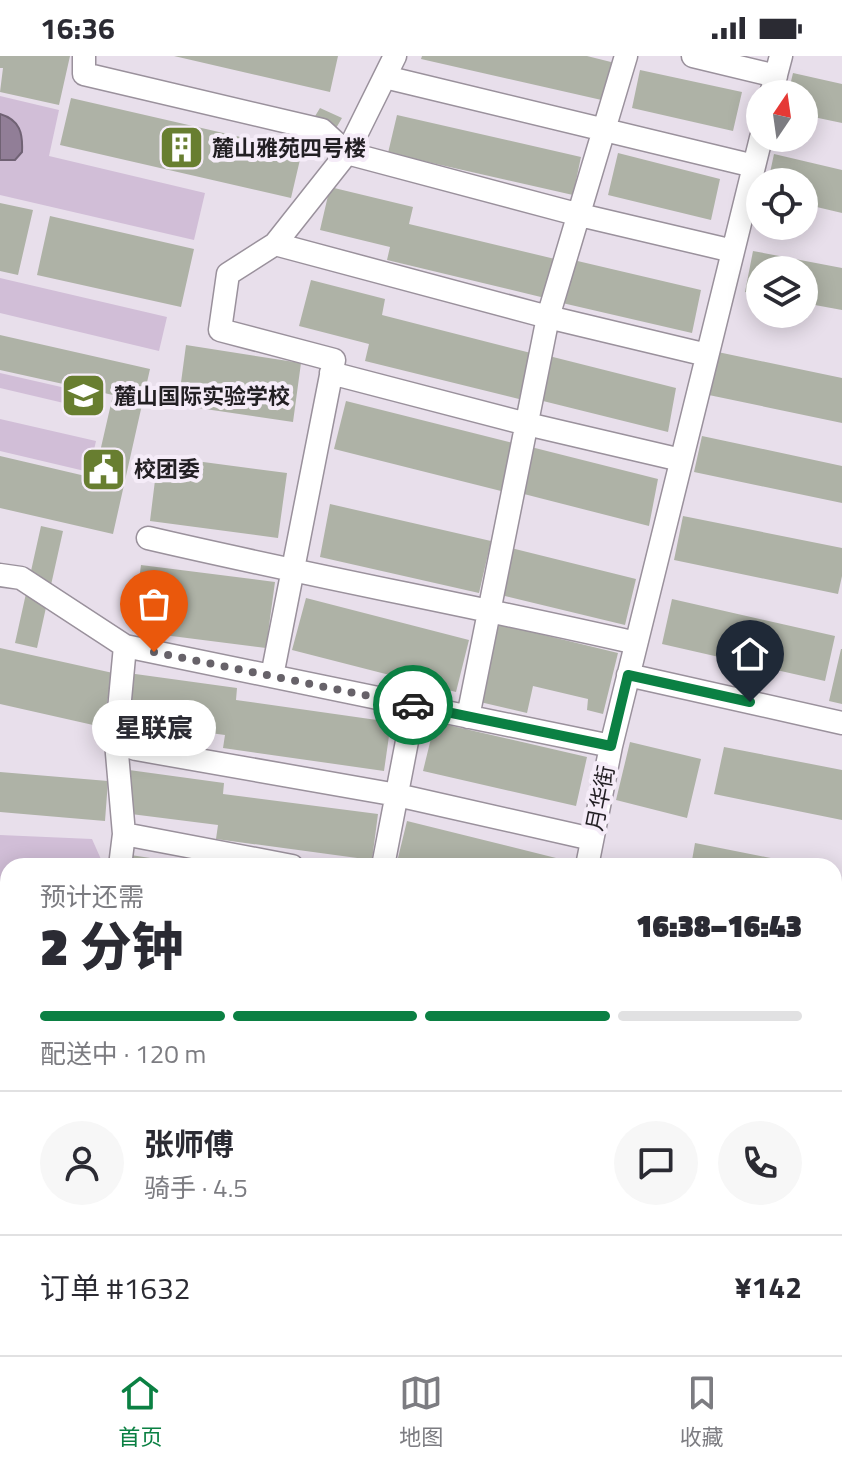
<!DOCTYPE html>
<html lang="zh">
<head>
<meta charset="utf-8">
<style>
  body { margin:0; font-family:"Titillium Web","Noto Sans SC",sans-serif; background:#f7f7f7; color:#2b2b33; height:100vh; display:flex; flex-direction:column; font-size:30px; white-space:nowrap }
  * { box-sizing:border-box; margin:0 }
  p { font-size:26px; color:#7c7c81 }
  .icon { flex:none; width:44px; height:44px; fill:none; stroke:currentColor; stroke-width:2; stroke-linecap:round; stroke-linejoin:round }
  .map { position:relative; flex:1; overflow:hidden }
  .sheet { position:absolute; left:0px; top:802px; width:842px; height:498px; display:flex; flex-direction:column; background:#fff; border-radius:24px 24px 0 0; box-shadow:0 4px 20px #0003 }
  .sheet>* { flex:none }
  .needle { width:52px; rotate:13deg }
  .fabs { position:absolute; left:746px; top:24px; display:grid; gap:16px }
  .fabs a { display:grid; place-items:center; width:72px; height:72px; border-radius:50%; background:#fff; box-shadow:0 4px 20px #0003; font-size:40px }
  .pin { position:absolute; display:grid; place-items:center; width:68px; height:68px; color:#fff; margin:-82px -34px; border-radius:50% 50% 50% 0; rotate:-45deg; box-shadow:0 0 8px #0007 }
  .pin .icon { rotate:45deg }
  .courier { position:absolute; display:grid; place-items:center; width:80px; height:80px; margin:-40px; border:6px solid #0b8043; border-radius:50%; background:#fff; color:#222; box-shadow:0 2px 10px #0007 }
  .bubble { position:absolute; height:56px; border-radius:28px; background:#fff; box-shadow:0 4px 20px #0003; font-size:26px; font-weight:800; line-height:56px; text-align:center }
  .summary em { font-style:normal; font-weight:800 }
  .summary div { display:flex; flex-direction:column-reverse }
  .summary { display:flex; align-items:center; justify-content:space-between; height:136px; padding:0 40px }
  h1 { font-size:52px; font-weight:800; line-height:60px }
  .bar { display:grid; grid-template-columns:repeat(4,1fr); gap:12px 8px; align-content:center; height:96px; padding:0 40px }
  .bar i { height:10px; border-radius:6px; background:#e1e1e2 }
  .bar .selected { background:#0b8043 }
  .bar p { grid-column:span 4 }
  .line { display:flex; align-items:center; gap:20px; padding:0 40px; border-top:2px solid #e1e1e2 }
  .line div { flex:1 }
  .round { display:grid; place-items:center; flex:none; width:84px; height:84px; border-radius:42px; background:#f7f7f7 }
  .status { display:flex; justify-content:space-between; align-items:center; height:56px; padding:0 40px; background:#fff; direction:ltr }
  .status svg { height:22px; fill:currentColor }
  .tab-bar { display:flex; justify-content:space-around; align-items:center; height:112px; border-top:2px solid #e1e1e2; background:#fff; font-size:22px; color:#7c7c81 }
  .tab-bar a { display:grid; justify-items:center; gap:4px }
  .tab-bar .selected { color:#0b8043 }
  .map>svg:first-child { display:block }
</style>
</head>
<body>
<div class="status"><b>16:36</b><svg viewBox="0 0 49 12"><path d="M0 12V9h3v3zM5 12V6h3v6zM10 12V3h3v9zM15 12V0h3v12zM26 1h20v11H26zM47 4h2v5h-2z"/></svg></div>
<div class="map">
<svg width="842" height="1299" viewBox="0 0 842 1299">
  <rect width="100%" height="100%" fill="#e8dfeb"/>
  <path fill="#d1bed7" d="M 0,40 L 59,54 L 49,100 L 205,137 L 194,184 L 0,139 Z
    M 0,222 L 167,261 L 159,295 L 0,257 Z
    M 0,317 L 105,341 L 102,356 L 0,332 Z
    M 0,363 L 96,385 L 89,416 L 0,395 Z
    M 0,779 L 92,783 L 104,810 L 8,810 L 8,890 L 0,889 Z"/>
  <path fill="#917e97" stroke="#706274" stroke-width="2" d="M 0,58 C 20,64 23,77 22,96 L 15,104 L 0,104 Z"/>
  <path fill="#aeb2a6" d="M 0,0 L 70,0 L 59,49 L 0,36 L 3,12 L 0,12 Z
    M 174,0 L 338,0 L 330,36 Z
    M 422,0 L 587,0 L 615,7 L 606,45 L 421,3 Z
    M 640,14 L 742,36 L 733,75 L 632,52 Z
    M 793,17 L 842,28 L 842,67 L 804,59 L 804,38 L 788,38 Z
    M 71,42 L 302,95 L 291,142 L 60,89 Z
    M 320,52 L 342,62 L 322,96 L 300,85 Z
    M 397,59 L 581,101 L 573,139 L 388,97 Z
    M 618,97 L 720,123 L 711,164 L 608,139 Z
    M 774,98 L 842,114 L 842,157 L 804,148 L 804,126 L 768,126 Z
    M 330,131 L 413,151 L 409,168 L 555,203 L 545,242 L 387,204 L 390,191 L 320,174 Z
    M 0,147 L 33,154 L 18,219 L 0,215 Z
    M 50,160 L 194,193 L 181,251 L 37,219 Z
    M 753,195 L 842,212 L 842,254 L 804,247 L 804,214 L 760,214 L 760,239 L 745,236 Z
    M 569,203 L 701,234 L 692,277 L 558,246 Z
    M 311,224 L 385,243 L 382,259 L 531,297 L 519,343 L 365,305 L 369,288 L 299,270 Z
    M 0,279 L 150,313 L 113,478 L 0,452 L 0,400 L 94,422 L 113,339 L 0,314 Z
    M 186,289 L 301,307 L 293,366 L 178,349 Z
    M 713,295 L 842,322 L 842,367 L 704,338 Z
    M 549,300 L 676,332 L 668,376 L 539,344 Z
    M 346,345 L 513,387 L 501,435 L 334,393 Z
    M 702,380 L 842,410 L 842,447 L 694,416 Z
    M 531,391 L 658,423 L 649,470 L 520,437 Z
    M 158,400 L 287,417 L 278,482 L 150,465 Z
    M 330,448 L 491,485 L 479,537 L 320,501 Z
    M 683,460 L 842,492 L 842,520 L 838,538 L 674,504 Z
    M 41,470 L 63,475 L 37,592 L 15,587 Z
    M 507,491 L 636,523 L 625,569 L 497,538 Z
    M 141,509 L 275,526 L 266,592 L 132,575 Z
    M 306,542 L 469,584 L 456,636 L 292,594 Z
    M 672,543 L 835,580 L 825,625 L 662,588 Z
    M 499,568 L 618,597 L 603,658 L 587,654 L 588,643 L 533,630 L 527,657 L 480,646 Z
    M 0,592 L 113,617 L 102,671 L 0,648 Z
    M 841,593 L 842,593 L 842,648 L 829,645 Z
    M 128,617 L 237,632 L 236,644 L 391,666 L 384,715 L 223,692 L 225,679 L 121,665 Z
    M 435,666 L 587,701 L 576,750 L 423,715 Z
    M 630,686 L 701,703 L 687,762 L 616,744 Z
    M 724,691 L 842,714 L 842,764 L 714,738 Z
    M 129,714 L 224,727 L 223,738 L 378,758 L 372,804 L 216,783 L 218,769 L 123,757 Z
    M 0,716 L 108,725 L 105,765 L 0,756 Z
    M 407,765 L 572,806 L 571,810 L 396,810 Z
    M 695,787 L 806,809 L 806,810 L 691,810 Z
    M 124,798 L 190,808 L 190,810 L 122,810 Z
    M 0,903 L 8,904 L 8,959 L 0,957 Z
    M 837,906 L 842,907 L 842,954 L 834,952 Z
    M 834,1009 L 842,1010 L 842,1057 L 834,1055 Z
    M 0,1015 L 8,1017 L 8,1070 L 0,1068 Z
    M 0,1129 L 8,1131 L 8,1197 L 0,1195 Z
    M 0,1286 L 8,1287 L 8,1292 L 29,1292 L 56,1299 L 0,1299 Z
    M 486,1292 L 557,1292 L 584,1298 L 485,1299 Z"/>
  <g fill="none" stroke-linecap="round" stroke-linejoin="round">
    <defs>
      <path id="minor" d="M 84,0 L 84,18 L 322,74 L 347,97 L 395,0
        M 693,0 L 776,20
        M 385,21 L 754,110
        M 771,38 L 781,0
        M 275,188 L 347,97 L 580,159 L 733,195
        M 331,317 L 527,368 L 681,404
        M 148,482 C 310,520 474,550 636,587
        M 0,519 L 21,522 L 125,590 L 611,690
        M 125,590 L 116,686 L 136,693 L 397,739 L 592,783
        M 628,619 L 842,667
        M 272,620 L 334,304 L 220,274 L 228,218 L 275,188 L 548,261 L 707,299
        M 468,661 L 548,261 L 626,0
        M 116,686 L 124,778 L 120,810
        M 124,778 L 292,810
        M 383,810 L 414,649
        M 587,810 L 611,690 L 761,82
        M 0,993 L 8,994
        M 0,1226 L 8,1228
        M 173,1292 L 190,1299
        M 302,1299 L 313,1292
        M 382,1299 L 396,1292"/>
    </defs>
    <use href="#minor" stroke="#9a919c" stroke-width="25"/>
    <use href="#minor" stroke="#fff" stroke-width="22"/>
  </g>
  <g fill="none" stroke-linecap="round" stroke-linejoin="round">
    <path stroke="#676269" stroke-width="8" stroke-dasharray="0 14.4" d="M 154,596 L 413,649"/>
    <path stroke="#0b8043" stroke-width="10" d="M 413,649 L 611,690 L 628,619 L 750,646"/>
  </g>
  <defs>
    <symbol id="building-square" viewBox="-11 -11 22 22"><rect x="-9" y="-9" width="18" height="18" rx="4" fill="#687e30" stroke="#f5ecf8"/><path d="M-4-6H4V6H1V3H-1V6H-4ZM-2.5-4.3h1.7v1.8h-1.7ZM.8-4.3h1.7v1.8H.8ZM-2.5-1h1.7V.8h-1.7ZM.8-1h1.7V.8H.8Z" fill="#fff"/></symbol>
    <symbol id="school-square" viewBox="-11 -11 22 22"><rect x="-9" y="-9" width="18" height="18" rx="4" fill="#687e30" stroke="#f5ecf8"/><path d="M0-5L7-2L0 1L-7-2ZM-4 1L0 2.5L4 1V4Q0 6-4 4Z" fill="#fff"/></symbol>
    <symbol id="civic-square" viewBox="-11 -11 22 22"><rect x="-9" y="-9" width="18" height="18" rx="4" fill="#687e30" stroke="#f5ecf8"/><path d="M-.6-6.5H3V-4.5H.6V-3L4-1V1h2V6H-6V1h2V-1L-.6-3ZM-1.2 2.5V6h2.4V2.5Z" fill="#fff"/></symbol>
  </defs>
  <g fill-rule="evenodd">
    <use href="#building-square" x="156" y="66" width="51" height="51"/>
    <use href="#school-square" x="58" y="314" width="51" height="51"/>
    <use href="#civic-square" x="78" y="388" width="51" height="51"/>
  </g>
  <g text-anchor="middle" stroke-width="8" stroke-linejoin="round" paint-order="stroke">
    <g font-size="22" font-weight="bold" fill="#221f23" stroke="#f5ecf8" text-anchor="start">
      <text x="212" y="100">麓山雅苑四号楼</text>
      <text x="114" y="348">麓山国际实验学校</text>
      <text x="134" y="421">校团委</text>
    </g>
    <g font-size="22" fill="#221f23" stroke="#f5ecf8">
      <text transform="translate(600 742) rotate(-79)" y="8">月华街</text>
    </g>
  </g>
</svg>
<div class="fabs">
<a><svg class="needle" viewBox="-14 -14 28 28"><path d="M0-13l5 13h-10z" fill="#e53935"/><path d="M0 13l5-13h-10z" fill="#7c7c81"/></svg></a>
<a><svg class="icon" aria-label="locate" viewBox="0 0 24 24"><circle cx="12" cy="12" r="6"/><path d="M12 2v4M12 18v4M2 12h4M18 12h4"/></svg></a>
<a><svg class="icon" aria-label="layers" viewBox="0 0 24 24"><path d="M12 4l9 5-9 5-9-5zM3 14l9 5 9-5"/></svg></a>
</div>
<div class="pin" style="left:154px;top:596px;background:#ea580c"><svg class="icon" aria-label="bag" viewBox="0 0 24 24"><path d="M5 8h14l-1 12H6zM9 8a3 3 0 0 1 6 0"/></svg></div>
<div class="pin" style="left:750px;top:646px;background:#1f2937"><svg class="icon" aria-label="home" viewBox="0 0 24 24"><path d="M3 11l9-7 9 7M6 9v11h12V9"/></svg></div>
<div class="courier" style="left:413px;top:649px"><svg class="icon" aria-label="car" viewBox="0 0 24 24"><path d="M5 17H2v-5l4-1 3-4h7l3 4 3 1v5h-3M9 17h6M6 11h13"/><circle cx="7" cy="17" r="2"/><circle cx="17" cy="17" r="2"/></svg></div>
<div class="bubble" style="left:92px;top:644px;width:124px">星联宸</div>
<section class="sheet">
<div class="summary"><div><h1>2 分钟</h1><p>预计还需</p></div><em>16:38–16:43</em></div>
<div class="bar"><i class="selected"></i><i class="selected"></i><i class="selected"></i><i></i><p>配送中 · 120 m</p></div>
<div class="line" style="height:144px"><a class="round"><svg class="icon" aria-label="person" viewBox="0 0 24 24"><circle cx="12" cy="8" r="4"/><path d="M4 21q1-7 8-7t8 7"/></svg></a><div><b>张师傅</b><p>骑手 · 4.5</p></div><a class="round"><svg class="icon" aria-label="chat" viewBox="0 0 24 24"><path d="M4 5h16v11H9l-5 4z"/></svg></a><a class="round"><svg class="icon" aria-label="phone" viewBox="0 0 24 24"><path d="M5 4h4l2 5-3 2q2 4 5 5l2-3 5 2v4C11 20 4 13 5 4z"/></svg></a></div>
<div class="line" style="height:104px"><div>订单 #1632</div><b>¥142</b></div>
</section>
</div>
<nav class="tab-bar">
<a class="selected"><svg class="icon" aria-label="home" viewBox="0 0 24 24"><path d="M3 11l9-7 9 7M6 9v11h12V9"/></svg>首页</a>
<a><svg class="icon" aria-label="map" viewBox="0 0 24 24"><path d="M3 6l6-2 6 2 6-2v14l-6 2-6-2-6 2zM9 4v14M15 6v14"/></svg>地图</a>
<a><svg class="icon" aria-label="saved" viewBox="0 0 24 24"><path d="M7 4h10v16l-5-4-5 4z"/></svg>收藏</a>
</nav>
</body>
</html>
